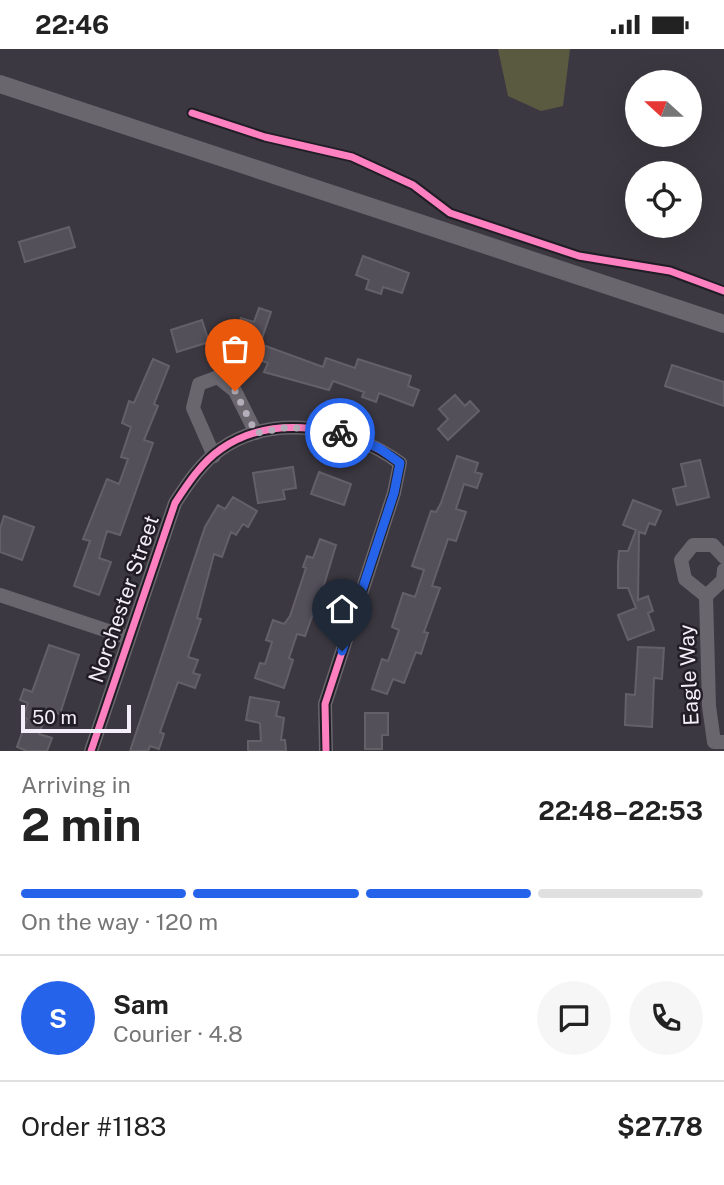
<!DOCTYPE html>
<html lang="en">
<head>
<meta charset="utf-8">
<style>
  body { margin:0; font-family:"Public Sans",sans-serif; background:#f6f6f6; color:#222; height:100vh; display:flex; flex-direction:column; font-size:26px; white-space:nowrap }
  * { box-sizing:border-box; margin:0 }
  p { font-size:23px; color:#767676 }
  .icon { flex:none; width:38px; height:38px; fill:none; stroke:currentColor; stroke-width:2; stroke-linecap:round; stroke-linejoin:round }
  .map { position:relative; height:702px; overflow:hidden }
  .panel { display:flex; flex-direction:column; background:#fff; flex:1 }
  .panel>* { flex:none }
  .needle { width:46px; rotate:291deg }
  .fabs { position:absolute; left:625px; top:21px; display:grid; gap:14px }
  .fabs a { display:grid; place-items:center; width:77px; height:77px; border-radius:50%; background:#fff; box-shadow:0 7px 28px #0002; font-size:35px }
  .scale { position:absolute; left:21px; bottom:18px; width:110px; box-sizing:border-box; padding-left:7px; border:4px solid #f3eef9; border-top:0; font-size:19px; line-height:24px; white-space:nowrap; color:#f3eef9; -webkit-text-stroke:5px #211d25; paint-order:stroke }
  .pin { position:absolute; display:grid; place-items:center; width:60px; height:60px; color:#fff; margin:-72px -30px; border-radius:50% 50% 50% 0; rotate:-45deg; box-shadow:0 0 7px #0007 }
  .pin .icon { rotate:45deg }
  .courier { position:absolute; display:grid; place-items:center; width:70px; height:70px; margin:-35px; border:5px solid #2563eb; border-radius:50%; background:#fff; color:#222; box-shadow:0 2px 9px #0007 }
  .head em { font-style:normal; font-weight:700 }
  .head div { display:flex; flex-direction:column-reverse }
  .head { display:flex; align-items:center; justify-content:space-between; height:119px; padding:0 21px }
  h1 { font-size:46px; font-weight:700; line-height:52px }
  .bar { display:grid; grid-template-columns:repeat(4,1fr); gap:10px 7px; align-content:center; height:84px; padding:0 21px }
  .bar i { height:9px; border-radius:5px; background:#e0e0e0 }
  .bar .current { background:#2563eb }
  .bar p { grid-column:span 4 }
  .line { display:flex; align-items:center; gap:18px; padding:0 21px; border-top:2px solid #e0e0e0 }
  .line div { flex:1 }
  .round { display:grid; place-items:center; flex:none; width:74px; height:74px; border-radius:37px; background:#f6f6f6 }
  .status { display:flex; justify-content:space-between; align-items:center; height:49px; padding:0 35px; background:#fff; direction:ltr }
  .status svg { height:19px; fill:currentColor }
  .map>svg:first-child { display:block }
</style>
</head>
<body>
<div class="status"><b>22:46</b><svg viewBox="0 0 49 12"><path d="M0 12V9h3v3zM5 12V6h3v6zM10 12V3h3v9zM15 12V0h3v12zM26 1h20v11H26zM47 4h2v5h-2z"/></svg></div>
<div class="map">
<svg width="724" height="702" viewBox="0 0 724 702">
  <rect width="100%" height="100%" fill="#3c3841"/>
  <path fill="#5a5a41" d="M 498,0 L 570,0 L 563,57 L 541,62 L 508,47 Z"/>
  <path fill="#54505a" stroke="#646068" stroke-width="2" d="M 69,178 L 75,198 L 25,213 L 19,193 Z
    M 363,207 L 409,224 L 402,244 L 383,238 L 381,245 L 366,240 L 369,231 L 356,226 Z
    M 259,259 L 271,263 L 260,295 L 323,318 L 326,309 L 355,319 L 358,310 L 411,327 L 408,337 L 419,341 L 413,357 L 379,344 L 376,353 L 362,348 L 364,343 L 333,332 L 329,341 L 264,323 L 268,314 L 246,306 L 250,294 L 234,289 L 241,269 L 254,273 Z
    M 202,271 L 209,293 L 177,303 L 171,281 Z
    M 153,310 L 169,317 L 154,355 L 158,357 L 144,391 L 153,394 L 120,486 L 107,482 L 99,509 L 111,513 L 99,546 L 74,537 L 90,492 L 83,490 L 107,430 L 119,435 L 128,410 L 121,408 L 131,378 L 122,374 L 129,352 L 134,354 Z
    M 672,316 L 724,333 L 724,357 L 665,337 Z
    M 455,346 L 465,357 L 470,352 L 479,362 L 448,391 L 438,380 L 448,370 L 439,360 Z
    M 457,407 L 478,414 L 475,423 L 482,425 L 477,439 L 464,435 L 456,460 L 466,463 L 456,492 L 448,490 L 432,537 L 440,539 L 424,583 L 428,584 L 421,605 L 416,603 L 404,634 L 393,630 L 387,645 L 372,640 L 382,610 L 388,612 L 399,581 L 392,578 L 403,544 L 415,548 L 424,521 L 412,517 L 431,462 L 436,463 L 441,454 Z
    M 700,411 L 709,448 L 677,456 L 673,440 L 686,437 L 681,415 Z
    M 293,418 L 296,439 L 283,441 L 285,450 L 258,454 L 253,424 Z
    M 319,423 L 351,435 L 344,456 L 311,445 Z
    M 233,448 L 257,462 L 248,478 L 243,475 L 236,486 L 231,483 L 222,508 L 214,505 L 197,569 L 201,570 L 188,608 L 198,611 L 193,624 L 200,626 L 195,639 L 178,633 L 160,683 L 164,685 L 159,700 L 150,697 L 148,702 L 130,702 L 205,478 L 218,456 L 225,460 Z
    M 633,451 L 661,462 L 655,476 L 649,474 L 645,485 L 639,483 L 638,551 L 648,547 L 653,562 L 648,564 L 654,581 L 628,591 L 618,566 L 636,559 L 628,539 L 618,539 L 618,515 L 619,502 L 628,502 L 636,481 L 623,476 Z
    M 4,467 L 34,478 L 22,511 L 0,503 L 0,480 Z
    M 320,490 L 336,496 L 315,566 L 313,565 L 305,587 L 297,585 L 289,609 L 293,611 L 284,639 L 255,629 L 260,614 L 265,615 L 272,593 L 266,591 L 273,571 L 284,575 L 290,567 L 306,519 L 303,518 L 307,507 L 313,509 Z
    M 49,596 L 79,606 L 60,665 L 48,661 L 39,685 L 52,689 L 47,702 L 27,702 L 17,698 L 27,670 L 23,668 L 28,654 L 20,651 L 24,640 L 32,643 Z
    M 638,598 L 664,599 L 662,630 L 654,629 L 652,678 L 625,676 L 626,645 L 635,646 Z
    M 250,648 L 279,653 L 276,667 L 284,669 L 281,691 L 285,691 L 286,702 L 248,702 L 248,692 L 261,692 L 260,674 L 246,671 Z
    M 365,664 L 388,664 L 388,686 L 382,686 L 382,700 L 365,700 Z"/>
  <g fill="none" stroke-linecap="round" stroke-linejoin="round">
    <path stroke="#69666d" stroke-width="14" d="M 214,407 L 193,359 L 199,335 L 218,328 L 235,342 L 256,384
      M 724,521 L 723,531 L 706,547 L 709,657 L 714,693 L 724,693
      M 0,546 L 129,589
      M 706,547 L 685,530 L 681,511 L 693,496 L 713,496 L 724,508
      M 91,702 L 175,454 C 188,434 202,413 221,400 C 274,363 351,378 400,414 L 394,444 L 325,655 L 326,702"/>
    <path stroke="#69666d" stroke-width="18" d="M 0,35 L 724,275"/>
    <defs>
      <path id="cycleway" d="M 192,64 L 265,88 L 352,108 L 413,136 L 450,164 L 579,207 L 670,222 L 724,242
        M 91,702 L 175,454 C 188,434 202,413 221,400 C 274,363 351,378 400,414 L 394,444 L 325,655 L 326,702"/>
    </defs>
    <use href="#cycleway" stroke="#211d25" stroke-width="11"/>
    <use href="#cycleway" stroke="#ff80c0" stroke-width="7"/>
  </g>
  <g fill="none" stroke-linecap="round" stroke-linejoin="round">
    <path stroke="#b3aeb9" stroke-width="7" stroke-dasharray="0 12.6" d="M 235,342 L 256,384 L 289,378 L 340,384"/>
    <path stroke="#2563eb" stroke-width="9" d="M 340,384 L 379,399 L 400,414 L 394,444 L 342,602"/>
  </g>
  <g text-anchor="middle" stroke-width="5" stroke-linejoin="round" paint-order="stroke">
    <g font-size="21" fill="#f3eef9" stroke="#211d25">
      <text transform="translate(124 550) rotate(-71)" y="7">Norchester Street</text>
      <text transform="translate(689 626) rotate(-93)" y="7">Eagle Way</text>
    </g>
  </g>
</svg>
<div class="fabs">
<a><svg class="needle" viewBox="-14 -14 28 28"><path d="M0-13l5 13h-10z" fill="#e53935"/><path d="M0 13l5-13h-10z" fill="#767676"/></svg></a>
<a><svg class="icon" aria-label="locate" viewBox="0 0 24 24"><circle cx="12" cy="12" r="6"/><path d="M12 2v4M12 18v4M2 12h4M18 12h4"/></svg></a>
</div>
<div class="scale">50 m</div>
<div class="pin" style="left:235px;top:342px;background:#ea580c"><svg class="icon" aria-label="bag" viewBox="0 0 24 24"><path d="M5 8h14l-1 12H6zM9 8a3 3 0 0 1 6 0"/></svg></div>
<div class="pin" style="left:342px;top:602px;background:#1f2937"><svg class="icon" aria-label="home" viewBox="0 0 24 24"><path d="M3 11l9-7 9 7M6 9v11h12V9"/></svg></div>
<div class="courier" style="left:340px;top:384px"><svg class="icon" aria-label="bike" viewBox="0 0 24 24"><circle cx="6" cy="16" r="4"/><circle cx="18" cy="16" r="4"/><path d="M6 16l4-8h5l3 8M10 8l3 8H6M13 5h3"/></svg></div>
</div>
<section class="panel">
<div class="head"><div><h1>2 min</h1><p>Arriving in</p></div><em>22:48–22:53</em></div>
<div class="bar"><i class="current"></i><i class="current"></i><i class="current"></i><i></i><p>On the way · 120 m</p></div>
<div class="line" style="height:126px"><b class="round" style="background:#2563eb;color:#fff">S</b><div><b>Sam</b><p>Courier · 4.8</p></div><a class="round"><svg class="icon" aria-label="chat" viewBox="0 0 24 24"><path d="M4 5h16v11H9l-5 4z"/></svg></a><a class="round"><svg class="icon" aria-label="phone" viewBox="0 0 24 24"><path d="M5 4h4l2 5-3 2q2 4 5 5l2-3 5 2v4C11 20 4 13 5 4z"/></svg></a></div>
<div class="line" style="height:91px"><div>Order #1183</div><b>$27.78</b></div>
</section>
</body>
</html>
